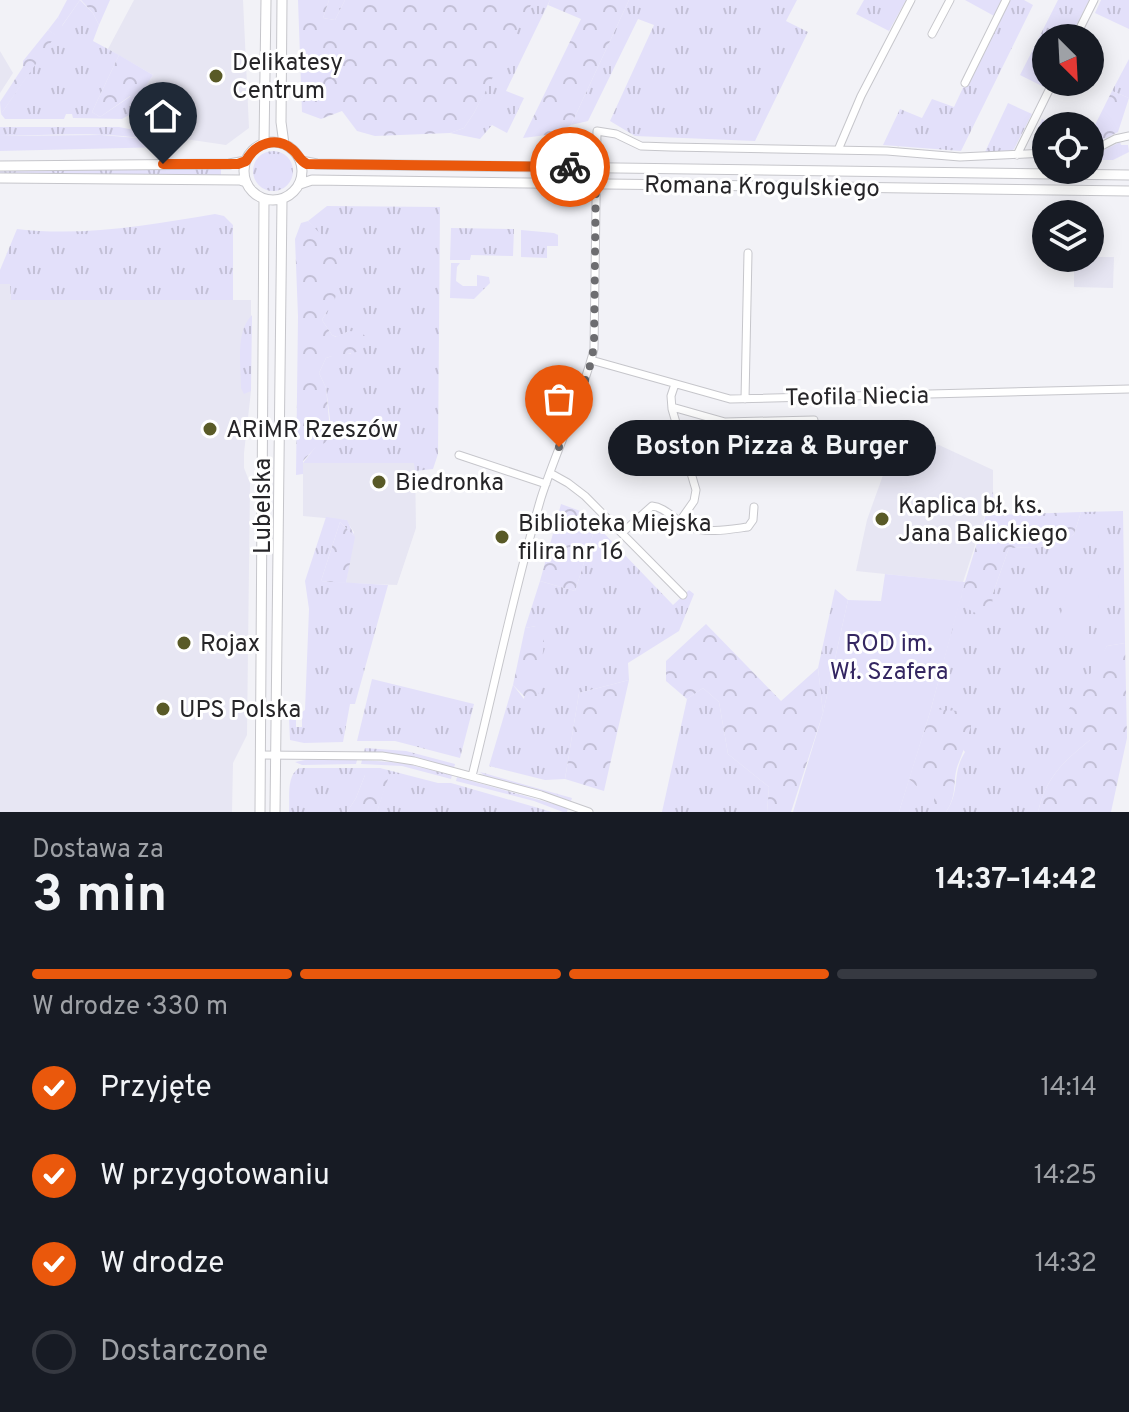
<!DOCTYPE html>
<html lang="pl">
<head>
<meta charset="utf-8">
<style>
  body { margin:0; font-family:Overpass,sans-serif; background:#242831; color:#f1f3f6; height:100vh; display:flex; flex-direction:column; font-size:30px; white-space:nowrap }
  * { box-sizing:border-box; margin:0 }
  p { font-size:26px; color:#9ea1a6 }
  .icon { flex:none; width:44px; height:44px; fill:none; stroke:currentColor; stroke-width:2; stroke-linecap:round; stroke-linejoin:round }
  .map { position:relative; height:812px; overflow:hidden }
  .drawer { display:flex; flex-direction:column; background:#171b24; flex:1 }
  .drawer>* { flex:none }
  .needle { width:52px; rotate:156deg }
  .fabs { position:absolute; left:1032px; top:24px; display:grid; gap:16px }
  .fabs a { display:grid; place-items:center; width:72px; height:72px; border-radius:50%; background:#171b24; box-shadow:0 4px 20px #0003; font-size:40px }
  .pin { position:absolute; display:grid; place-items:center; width:68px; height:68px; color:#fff; margin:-82px -34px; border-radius:50% 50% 50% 0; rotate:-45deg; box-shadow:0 0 8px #0007 }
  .pin .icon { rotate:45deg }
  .courier { position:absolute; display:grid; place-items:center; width:80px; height:80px; margin:-40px; border:6px solid #ea580c; border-radius:50%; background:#fff; color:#222; box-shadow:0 2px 10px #0007 }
  .bubble { position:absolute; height:56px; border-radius:28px; background:#171b24; box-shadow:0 4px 20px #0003; font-size:26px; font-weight:700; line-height:56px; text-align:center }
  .head em { font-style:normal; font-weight:700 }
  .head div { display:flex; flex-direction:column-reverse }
  .head { display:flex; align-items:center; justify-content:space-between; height:136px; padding:0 32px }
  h1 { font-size:52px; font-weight:700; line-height:60px }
  .bar { display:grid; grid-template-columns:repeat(4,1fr); gap:12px 8px; align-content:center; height:96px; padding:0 32px }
  .bar i { height:10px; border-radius:6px; background:#363941 }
  .bar .selected { background:#ea580c }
  .bar p { grid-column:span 4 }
  ol { padding:0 32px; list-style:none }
  li { display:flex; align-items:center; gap:24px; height:88px }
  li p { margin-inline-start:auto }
  li .icon { padding:8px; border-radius:50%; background:#ea580c; color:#fff; stroke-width:4 }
  li:last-child { color:#9ea1a6 }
  li i { width:44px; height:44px; border:4px solid #363941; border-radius:50% }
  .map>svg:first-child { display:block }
</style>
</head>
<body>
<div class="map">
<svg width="1129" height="812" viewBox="0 0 1129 812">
  <defs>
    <pattern id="grass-tufts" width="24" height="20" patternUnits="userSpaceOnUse" patternTransform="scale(2)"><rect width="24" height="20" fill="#e3e0fa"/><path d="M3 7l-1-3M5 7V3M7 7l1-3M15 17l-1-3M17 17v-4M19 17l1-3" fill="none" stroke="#c3c0d6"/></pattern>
    <pattern id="forest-crowns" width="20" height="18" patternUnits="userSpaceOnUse" patternTransform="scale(2)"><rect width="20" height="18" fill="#e3e0fa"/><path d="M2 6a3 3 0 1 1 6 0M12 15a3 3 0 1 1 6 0" fill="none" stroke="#c3c0d6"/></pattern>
  </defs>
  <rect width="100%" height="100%" fill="#f2f2f7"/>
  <path fill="#e7e6f3" d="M 134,0 L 243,0 L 249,128 L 226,145 L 165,136 L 176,115 L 136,102 L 153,75 L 108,49 Z
    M 0,51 L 13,73 L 0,93 Z
    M 1090,257 L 1114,257 L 1113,288 L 1074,287 L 1074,258 Z
    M 0,284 L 10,284 L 11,300 L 251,300 L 251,391 L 244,453 L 244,468 L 250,483 L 247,735 L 233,763 L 232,812 L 0,812 Z
    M 939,445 L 993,470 L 993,491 L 963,582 L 856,571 L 867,520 L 893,447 Z
    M 303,463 L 415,463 L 416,528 L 397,585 L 346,583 L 354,532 L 346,520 L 303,516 Z"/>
  <path fill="url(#grass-tufts)" d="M 80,0 L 93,13 L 99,25 L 93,41 L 119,55 L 92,112 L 100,117 L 131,96 L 136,102 L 161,110 L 154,123 L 131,120 L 129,115 L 122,119 L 73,118 L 72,114 L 66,114 L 64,119 L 5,119 L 1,114 L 55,35 L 48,30 L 58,17 L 62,26 Z
    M 329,0 L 345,0 L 335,20 L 323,18 Z
    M 531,0 L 550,0 L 506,91 L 524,98 L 507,133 L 492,125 L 480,139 L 450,133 L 464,128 L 474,113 Z
    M 629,0 L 797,0 L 786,21 L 808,32 L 755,141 L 635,136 L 610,121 L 654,25 L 638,19 L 588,121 L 571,125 Z
    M 864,0 L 906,0 L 889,31 L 856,14 Z
    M 965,0 L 1024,0 L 1033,5 L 961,151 L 883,145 L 900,109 L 922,118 L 932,99 L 954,107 L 996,17 Z
    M 1058,0 L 1089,0 L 1070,38 L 1046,38 L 1046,82 L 1049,82 L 1046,88 L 1020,75 Z
    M 1101,0 L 1129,0 L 1129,29 L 1095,13 Z
    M 1129,59 L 1129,98 L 1112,91 Z
    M 1008,103 L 1032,114 L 1014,149 L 1010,152 L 985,152 Z
    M 1042,119 L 1056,126 L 1046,126 L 1046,147 L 1035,146 L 1032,143 Z
    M 0,127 L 119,127 L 165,136 L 167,143 C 113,130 55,135 0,136 Z
    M 1120,142 L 1121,145 L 1128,145 L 1129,152 L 1113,160 L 1090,160 L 1090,157 Z
    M253 171a20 20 0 1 1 40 0a20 20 0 1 1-40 0Z
    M 221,168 L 221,175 L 0,173 L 0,171 Z
    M 327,206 L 440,207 L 438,454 L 433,469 L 415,471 L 414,463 L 303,463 L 331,427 L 326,388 L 319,373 L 326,358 L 341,353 L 351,354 L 349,331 L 337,337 L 332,335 L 322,320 L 327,311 L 322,237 L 308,221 Z
    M 215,214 L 224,216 L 233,225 L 233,300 L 11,300 L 10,284 L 0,284 L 0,270 L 17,229 C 83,237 150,225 215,214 Z
    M 451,228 L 514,229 L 513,256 L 471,255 L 470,260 L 450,260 Z
    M 521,230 L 554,233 L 558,235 L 558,246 L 547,246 L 547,258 L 521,257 Z
    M 451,263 L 460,263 L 457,267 L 456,281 L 463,286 L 477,286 L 477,275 L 489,277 L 490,283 L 474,299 L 450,298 Z
    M 252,315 L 251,391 L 244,394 L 241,388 C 241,365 235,332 252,315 Z
    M 1123,511 L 1125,643 L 1107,646 L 1100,660 L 1090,740 C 1063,762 1046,777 1038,812 L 946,812 C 961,790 951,775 965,752 L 931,709 L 961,595 L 965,607 L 993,593 L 1009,548 L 1060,546 L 1074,534 L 1081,512 Z
    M 326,517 L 347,520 L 355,537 L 340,522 L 321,581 L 388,585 L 355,704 L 350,704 L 343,742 L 304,743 L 290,740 L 289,718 L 292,712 L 296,711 L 296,727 L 302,727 L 302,712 L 305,710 L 309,609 L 305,581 Z
    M 596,525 L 673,605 L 689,590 L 694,594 L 679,631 L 628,663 L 629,680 L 579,693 L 565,779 L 545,780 L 489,766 L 513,685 L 524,699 L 536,626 L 525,628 L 540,581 L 575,591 Z
    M 835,589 L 848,600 L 823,713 L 818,668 Z
    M 372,679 L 474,704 L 460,758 L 395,741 L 357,741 Z
    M 703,688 L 719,702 L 728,754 L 769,787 L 767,812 L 662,812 L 687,699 Z
    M 365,748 L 406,751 L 455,764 L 454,768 L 403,755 L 364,752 Z
    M 305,760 L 357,760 L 356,764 L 302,765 L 295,762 Z
    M 362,760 L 403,763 L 452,775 L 451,779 L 402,766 L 361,764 Z
    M 299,768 L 380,768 L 438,783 L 451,783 L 552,812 L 377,812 L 388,776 L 365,775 L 356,798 L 347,812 L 289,812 C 290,798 286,776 299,768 Z
    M 480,772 L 572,798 L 571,801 L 485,776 Z
    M 934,776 L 934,812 L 899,812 L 909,779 L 922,790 Z
    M 457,777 L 568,808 L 567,812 L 563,812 L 534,801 L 456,781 Z"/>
  <path fill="url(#forest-crowns)" d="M 67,0 L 80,0 L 61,27 L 58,17 Z
    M 81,0 L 110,0 L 99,25 L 93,13 Z
    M 298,0 L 329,0 L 323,18 L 335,20 L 345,0 L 531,0 L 532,3 L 474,113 L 464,128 L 450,133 L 375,136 L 357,131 L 342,111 L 321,119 L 302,112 Z
    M 550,0 L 629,0 L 571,125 L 555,134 L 523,138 L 581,19 L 548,5 Z
    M 48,30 L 56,35 L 1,114 L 0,102 L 23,67 L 23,61 Z
    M 119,55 L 153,75 L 136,102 L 130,96 L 100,117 L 92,112 Z
    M 1112,91 L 1129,98 L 1118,132 L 1090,146 L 1090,135 Z
    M 308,221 L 331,245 L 335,254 L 340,276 L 333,308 L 327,311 L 322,320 L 332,335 L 336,337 L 349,331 L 361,332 L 367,338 C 365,358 342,352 326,358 L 319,373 L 326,388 L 331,440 L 316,447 L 303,461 L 303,474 L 296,475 L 298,316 L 295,239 L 301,223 Z
    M 993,491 L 994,515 L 1081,512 L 1074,534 L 1061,546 L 1009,548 L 993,593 L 991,621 L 964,607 L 961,595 Z
    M 561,504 L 583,512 L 596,525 L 575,591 L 540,581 Z
    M 340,522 L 355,537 L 346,583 L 321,581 Z
    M 706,624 L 781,701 L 818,668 L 823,713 L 791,812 L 767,812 L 769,787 L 728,754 L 719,702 L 703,688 L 687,699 L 666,681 L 666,661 Z
    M 536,626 L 544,641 L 538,702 L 532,704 L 513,685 L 525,628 Z
    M 1125,643 L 1127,738 L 1111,812 L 1038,812 C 1046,777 1063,762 1090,740 L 1066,714 L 1107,646 Z
    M 629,680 L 604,791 L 565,779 L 579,693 Z
    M 931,709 L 958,711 L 973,718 C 969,734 965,747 959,762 C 951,780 959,793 946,812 L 934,812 L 934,777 L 922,791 L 909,779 Z
    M 380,768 L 389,776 L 377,812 L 347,812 L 356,798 L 365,775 Z"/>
  <path fill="#e3e0fa" d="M 101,135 L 149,139 L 167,143 L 167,147 L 0,151 L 0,136 Z
    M 885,574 L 965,582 L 931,709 L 899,812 L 793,812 L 823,713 L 848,600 L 881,601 Z
    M 1072,575 L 1103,582 L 1084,643 L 1055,634 Z"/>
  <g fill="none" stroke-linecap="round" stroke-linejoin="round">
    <defs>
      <path id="minor" d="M 932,34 L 950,0
        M 1075,38 L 1094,0
        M 965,83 L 1006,0
        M 838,150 L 861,96 L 911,0
        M 1090,152 L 1115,139 L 1129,136
        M 1017,155 L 1053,82
        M 591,360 L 730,399 L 1129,389
        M 675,384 L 671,396 L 672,409 L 696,490 L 694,501 L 680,521
        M 745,399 L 748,253
        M 672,407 L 725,422 L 814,420
        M 459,455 L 546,484
        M 550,473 L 568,483 L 585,496 L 683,595
        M 622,533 L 652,506 C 666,507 676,522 690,527 C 706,534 732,529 748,527 L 753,520 L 754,507
        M 261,755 L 382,756 L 414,761 L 541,795 L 589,812
        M 472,776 C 495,684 514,590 541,498 C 557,448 581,400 594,349 L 597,131 L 616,134 L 641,146 L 670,147 L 887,151 L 960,157 L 1046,153"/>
      <path id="secondary" d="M 282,0 L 281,122 L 284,144
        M244 171a29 29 0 1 1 58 0a29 29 0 1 1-58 0Z
        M 264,144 L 266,0
        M 301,161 L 317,164 L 1129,175
        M 0,166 L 229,164 L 246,161
        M 0,178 L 240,180 L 246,182
        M 300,184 L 312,180 L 1129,191
        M 260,812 L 264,199
        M 275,812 L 282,200"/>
    </defs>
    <use href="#minor" stroke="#c6c6cb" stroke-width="9"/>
    <use href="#secondary" stroke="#c6c6cb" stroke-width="11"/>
    <use href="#minor" stroke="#fff" stroke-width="7"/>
    <use href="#secondary" stroke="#fff" stroke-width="9"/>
  </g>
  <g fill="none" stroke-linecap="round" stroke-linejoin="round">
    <path stroke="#6d6d70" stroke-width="8" stroke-dasharray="0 14.4" d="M 559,447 L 589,370 L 594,347 L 596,167 L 570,167"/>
    <path stroke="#ea580c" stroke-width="10" d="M 163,164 L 238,164 L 246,161 C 255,144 276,135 293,150 C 299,155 299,160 307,164 L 570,167"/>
  </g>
  <g fill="#595a27" stroke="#fff" stroke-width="3">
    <circle cx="216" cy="76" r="8"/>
    <circle cx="210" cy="429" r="8"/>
    <circle cx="379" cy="482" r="8"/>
    <circle cx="882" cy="519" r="8"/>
    <circle cx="502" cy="537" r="8"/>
    <circle cx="184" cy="643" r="8"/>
    <circle cx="163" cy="709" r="8"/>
  </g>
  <g text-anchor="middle" stroke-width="6" stroke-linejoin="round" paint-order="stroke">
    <g font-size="24" fill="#262528" stroke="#fff" text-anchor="start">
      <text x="232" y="70">Delikatesy<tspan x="232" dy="28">Centrum</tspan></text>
      <text x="226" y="437">ARiMR Rzeszów</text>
      <text x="395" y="490">Biedronka</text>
      <text x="898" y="513">Kaplica bł. ks.<tspan x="898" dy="28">Jana Balickiego</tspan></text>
      <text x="518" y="531">Biblioteka Miejska<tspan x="518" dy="28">filira nr 16</tspan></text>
      <text x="200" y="651">Rojax</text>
      <text x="179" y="717">UPS Polska</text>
    </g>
    <g font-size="24" fill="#262528" stroke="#fff">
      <text transform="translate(762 186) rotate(1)" y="8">Romana Krogulskiego</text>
      <text transform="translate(857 396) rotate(-1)" y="8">Teofila Niecia</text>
      <text transform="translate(262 506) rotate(-90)" y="8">Lubelska</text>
    </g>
    <g font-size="24" fill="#342661" stroke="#fff">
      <text x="889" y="651">ROD im.<tspan x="889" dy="28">Wł. Szafera</tspan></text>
    </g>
  </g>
</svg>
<div class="fabs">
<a><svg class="needle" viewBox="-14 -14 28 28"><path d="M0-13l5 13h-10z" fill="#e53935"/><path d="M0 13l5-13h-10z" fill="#9ea1a6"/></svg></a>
<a><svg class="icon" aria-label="locate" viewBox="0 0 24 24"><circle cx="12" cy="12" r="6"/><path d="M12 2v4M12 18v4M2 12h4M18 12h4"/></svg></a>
<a><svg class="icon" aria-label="layers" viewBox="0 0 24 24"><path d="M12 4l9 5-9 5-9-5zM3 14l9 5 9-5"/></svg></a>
</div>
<div class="pin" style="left:559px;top:447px;background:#ea580c"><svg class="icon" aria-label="bag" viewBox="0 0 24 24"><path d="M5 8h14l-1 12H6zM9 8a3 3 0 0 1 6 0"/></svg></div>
<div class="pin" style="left:163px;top:164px;background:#1f2937"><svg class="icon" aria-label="home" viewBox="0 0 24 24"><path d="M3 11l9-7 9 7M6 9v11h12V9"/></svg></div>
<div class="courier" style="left:570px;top:167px"><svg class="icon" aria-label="bike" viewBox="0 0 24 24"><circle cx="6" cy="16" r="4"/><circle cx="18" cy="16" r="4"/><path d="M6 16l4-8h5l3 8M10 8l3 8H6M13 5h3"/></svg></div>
<div class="bubble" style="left:608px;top:420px;width:328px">Boston Pizza &amp; Burger</div>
</div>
<section class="drawer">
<div class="head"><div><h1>3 min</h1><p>Dostawa za</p></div><em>14:37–14:42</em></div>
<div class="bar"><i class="selected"></i><i class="selected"></i><i class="selected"></i><i></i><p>W drodze · 330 m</p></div>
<ol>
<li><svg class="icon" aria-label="check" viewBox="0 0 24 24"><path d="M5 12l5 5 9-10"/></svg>Przyjęte<p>14:14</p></li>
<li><svg class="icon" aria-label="check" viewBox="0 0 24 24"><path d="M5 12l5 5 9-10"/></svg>W przygotowaniu<p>14:25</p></li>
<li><svg class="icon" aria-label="check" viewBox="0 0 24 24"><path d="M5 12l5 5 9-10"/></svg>W drodze<p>14:32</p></li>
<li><i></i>Dostarczone</li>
</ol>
</section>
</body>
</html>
